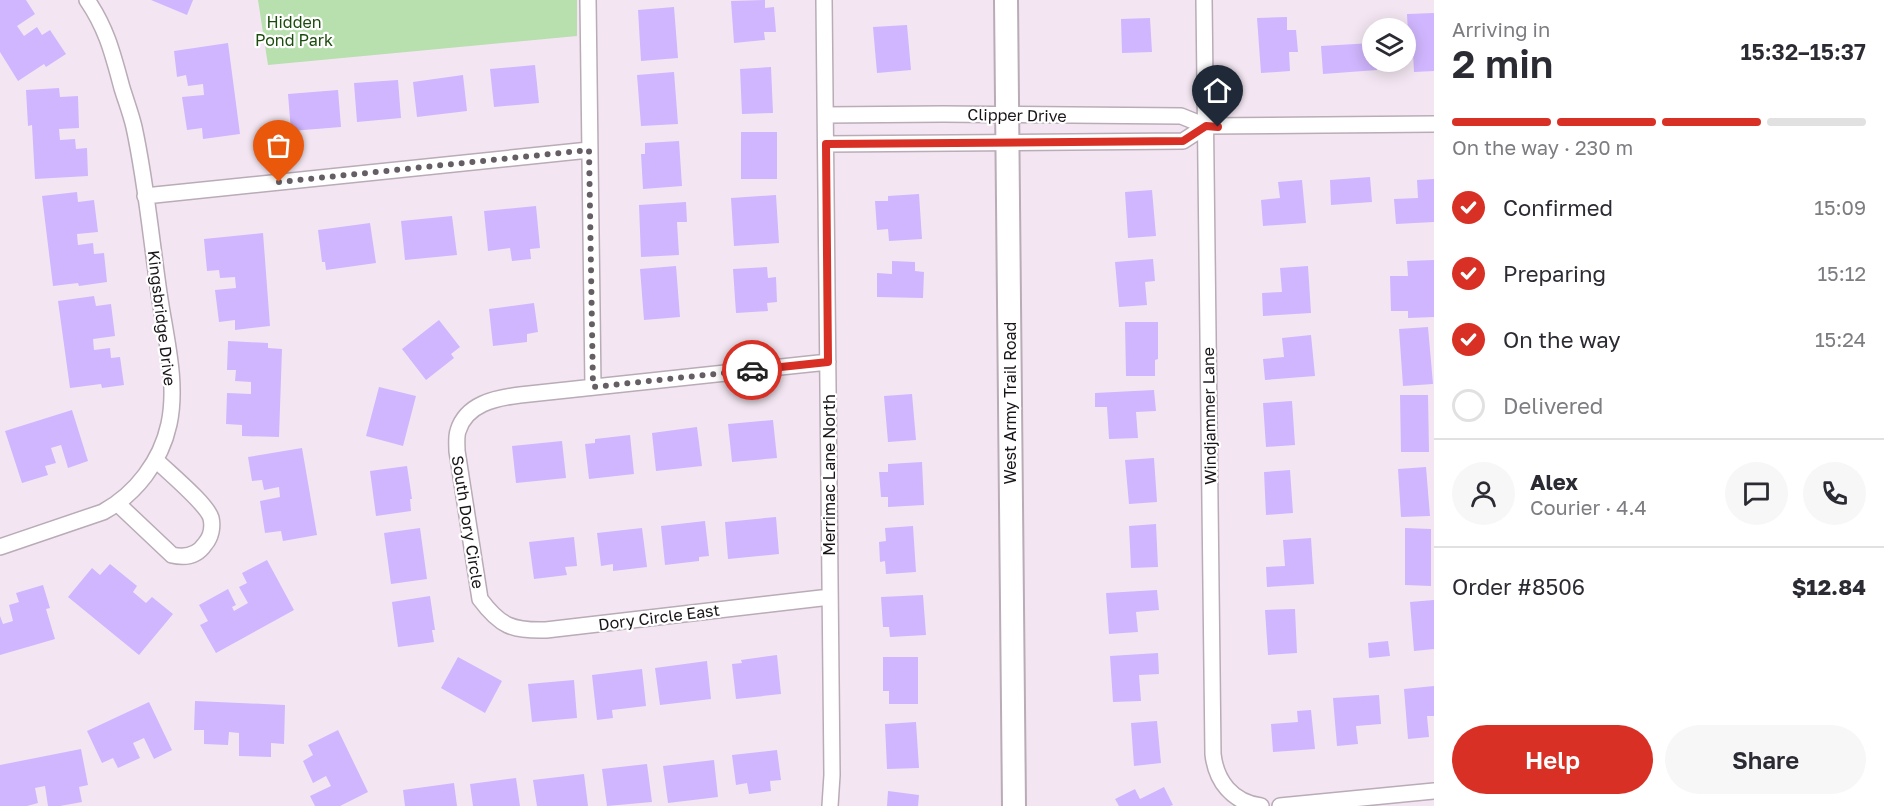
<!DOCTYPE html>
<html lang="en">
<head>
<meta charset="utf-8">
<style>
  body { margin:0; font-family:"Golos Text",sans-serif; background:#f7f7f7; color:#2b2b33; height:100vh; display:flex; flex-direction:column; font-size:22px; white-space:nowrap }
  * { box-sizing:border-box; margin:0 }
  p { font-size:20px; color:#7c7c81 }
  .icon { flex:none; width:33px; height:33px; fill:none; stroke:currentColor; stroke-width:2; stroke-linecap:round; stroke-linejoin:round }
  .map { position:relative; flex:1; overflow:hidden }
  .drawer { display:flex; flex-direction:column; background:#fff; width:450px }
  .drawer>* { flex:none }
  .buttons { position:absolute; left:1362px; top:18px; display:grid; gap:12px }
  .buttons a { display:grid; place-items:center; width:54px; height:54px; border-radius:50%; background:#fff; box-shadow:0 3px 15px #0003; font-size:30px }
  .pin { position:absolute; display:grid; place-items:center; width:51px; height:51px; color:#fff; margin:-62px -26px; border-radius:50% 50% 50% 0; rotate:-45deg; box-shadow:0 0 6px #0007 }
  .pin .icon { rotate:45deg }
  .courier { position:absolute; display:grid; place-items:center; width:60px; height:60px; margin:-30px; border:4px solid #d93025; border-radius:50%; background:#fff; color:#222; box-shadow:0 2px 8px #0007 }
  .summary em { font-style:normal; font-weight:600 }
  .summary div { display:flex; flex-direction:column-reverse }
  .summary { display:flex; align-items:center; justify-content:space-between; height:102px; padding:0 18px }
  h1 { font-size:39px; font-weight:600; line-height:45px }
  .bar { display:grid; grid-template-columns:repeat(4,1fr); gap:9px 6px; align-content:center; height:72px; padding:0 18px }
  .bar i { height:8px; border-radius:4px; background:#e1e1e2 }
  .bar .on { background:#d93025 }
  .bar p { grid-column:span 4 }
  .line { display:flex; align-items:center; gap:15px; padding:0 18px; border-top:2px solid #e1e1e2 }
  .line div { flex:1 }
  .round { display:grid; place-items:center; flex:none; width:63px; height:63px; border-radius:32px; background:#f7f7f7 }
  ol { padding:0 18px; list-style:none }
  li { display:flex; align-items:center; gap:18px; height:66px }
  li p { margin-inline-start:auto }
  li .icon { padding:6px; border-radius:50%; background:#d93025; color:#fff; stroke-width:4 }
  li:last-child { color:#7c7c81 }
  li i { width:33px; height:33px; border:3px solid #e1e1e2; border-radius:50% }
  .primary-button { display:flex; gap:12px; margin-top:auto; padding:12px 18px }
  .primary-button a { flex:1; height:69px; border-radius:36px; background:#d93025; color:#fff; font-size:24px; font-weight:600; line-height:69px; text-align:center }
  .primary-button a+a { background:#f7f7f7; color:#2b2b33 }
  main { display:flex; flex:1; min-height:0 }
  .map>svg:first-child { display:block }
</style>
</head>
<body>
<main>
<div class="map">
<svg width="1434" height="806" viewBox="0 0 1434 806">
  <rect width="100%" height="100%" fill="#f3e6f2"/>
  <path fill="#b8dfae" d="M 258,0 L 577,0 L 577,36 L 268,65 Z"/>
  <path fill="#d0b6fe" d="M 0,0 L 26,0 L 35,14 L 17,26 L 24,36 L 37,27 L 42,35 L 50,30 L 66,54 L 46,67 L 44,64 L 18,81 L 0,52 Z
    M 151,0 L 193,0 L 187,15 Z
    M 765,0 L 765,8 L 774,7 L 776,32 L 764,32 L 765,40 L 734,43 L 731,1 Z
    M 674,7 L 678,58 L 641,61 L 638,10 Z
    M 1434,13 L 1434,71 L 1414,72 L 1412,33 L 1408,33 L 1407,14 Z
    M 1287,17 L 1287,30 L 1296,30 L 1298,52 L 1289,52 L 1290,71 L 1261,73 L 1257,18 Z
    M 1150,18 L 1152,52 L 1122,53 L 1121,19 Z
    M 907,25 L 911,70 L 877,73 L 873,27 Z
    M 228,43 L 240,134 L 203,139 L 202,128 L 187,130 L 182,97 L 204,95 L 203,84 L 188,86 L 186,75 L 177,77 L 174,51 Z
    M 1372,43 L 1372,62 L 1377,62 L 1377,70 L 1323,74 L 1321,46 Z
    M 535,65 L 539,103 L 494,107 L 490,69 Z
    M 771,67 L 773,113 L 742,114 L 740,69 Z
    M 674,72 L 678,124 L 641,126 L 637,75 Z
    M 463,75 L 467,111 L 417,117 L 413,82 Z
    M 398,80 L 401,118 L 357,122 L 354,83 Z
    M 59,88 L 60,97 L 78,96 L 79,128 L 59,129 L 60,140 L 75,139 L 76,149 L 87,148 L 88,176 L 35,179 L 32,125 L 28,126 L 26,90 Z
    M 338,90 L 341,127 L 291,131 L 288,94 Z
    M 741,132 L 777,132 L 777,179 L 741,179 Z
    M 679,141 L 682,186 L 643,189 L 641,154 L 645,154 L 645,143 Z
    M 1370,177 L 1372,202 L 1331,205 L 1330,180 Z
    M 1434,179 L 1434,222 L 1396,224 L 1394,199 L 1418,198 L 1417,180 Z
    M 1302,180 L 1306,223 L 1263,226 L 1261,200 L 1280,198 L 1278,182 Z
    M 1152,190 L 1156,236 L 1128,238 L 1125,192 Z
    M 77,192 L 78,202 L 94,200 L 98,232 L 77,234 L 78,245 L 93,243 L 94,254 L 104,253 L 107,282 L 79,286 L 78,283 L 53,286 L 42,196 Z
    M 919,194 L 922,239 L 889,241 L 888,229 L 877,230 L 875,201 L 888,201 L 888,196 Z
    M 776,195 L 779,243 L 734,246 L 731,198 Z
    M 686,202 L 687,222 L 677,222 L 679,255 L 641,257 L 639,205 Z
    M 536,206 L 540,248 L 530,249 L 531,259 L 512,261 L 510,248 L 488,251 L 484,211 Z
    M 452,216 L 457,255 L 405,260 L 401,221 Z
    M 370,223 L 376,263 L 326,270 L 325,262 L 322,262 L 318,230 Z
    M 263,233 L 270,326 L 235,330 L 235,320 L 219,322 L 215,290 L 236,288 L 235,277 L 220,278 L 219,270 L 207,271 L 204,239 Z
    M 1153,259 L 1155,281 L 1145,282 L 1147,305 L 1119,307 L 1115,262 Z
    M 1434,260 L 1434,317 L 1408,318 L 1408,311 L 1391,311 L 1390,276 L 1408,276 L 1407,261 Z
    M 892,261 L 915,262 L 915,271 L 924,272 L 923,298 L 877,297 L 877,273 L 892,274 Z
    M 676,266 L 680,317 L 644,320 L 640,269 Z
    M 1308,266 L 1311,313 L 1263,316 L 1262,293 L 1282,292 L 1280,268 Z
    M 767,267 L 768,278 L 776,277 L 777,302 L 767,303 L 768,311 L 736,313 L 733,269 Z
    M 94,296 L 96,306 L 111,304 L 115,336 L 93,339 L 94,350 L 110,348 L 111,358 L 120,357 L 124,385 L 102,388 L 101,384 L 70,388 L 58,301 Z
    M 534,303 L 538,332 L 527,334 L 527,342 L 493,346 L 489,309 Z
    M 439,320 L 460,347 L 451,354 L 454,358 L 426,380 L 402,349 Z
    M 1125,322 L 1158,322 L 1158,359 L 1155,360 L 1155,376 L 1126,376 Z
    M 1428,327 L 1433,384 L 1403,386 L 1399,329 Z
    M 1311,335 L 1315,376 L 1265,380 L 1263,359 L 1284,357 L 1282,338 Z
    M 228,341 L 268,343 L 268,348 L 282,349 L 279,437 L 242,436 L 242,425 L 226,424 L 227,393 L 251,394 L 251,382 L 235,381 L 236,370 L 227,370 Z
    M 379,387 L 416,396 L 403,446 L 366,436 Z
    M 1154,390 L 1156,411 L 1136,412 L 1138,438 L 1109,439 L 1107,407 L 1095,407 L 1095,393 Z
    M 912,394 L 916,440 L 888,442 L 884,396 Z
    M 1400,395 L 1428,395 L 1429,452 L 1401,452 Z
    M 1292,401 L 1295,445 L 1266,447 L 1263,403 Z
    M 72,410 L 88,461 L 68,468 L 61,445 L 51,448 L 56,463 L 45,466 L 48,475 L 22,483 L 5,431 Z
    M 773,420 L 777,458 L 732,462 L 728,424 Z
    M 697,427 L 702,466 L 656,471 L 652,433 Z
    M 630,435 L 634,474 L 589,479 L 585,444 L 595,443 L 595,439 Z
    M 562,441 L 566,478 L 516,483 L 512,446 Z
    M 302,448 L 317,535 L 283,541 L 281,531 L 265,533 L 260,501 L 280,497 L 279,487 L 264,490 L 262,480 L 252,481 L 248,457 Z
    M 1154,458 L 1157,502 L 1129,504 L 1125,460 Z
    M 922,462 L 924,505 L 888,507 L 888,497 L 881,497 L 879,472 L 888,472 L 888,464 Z
    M 407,466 L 412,499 L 410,499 L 411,511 L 376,516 L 370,471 Z
    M 1426,467 L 1430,516 L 1401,517 L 1398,469 Z
    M 1290,470 L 1293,513 L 1266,515 L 1264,472 Z
    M 776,517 L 779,554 L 728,559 L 725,522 Z
    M 705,521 L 709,556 L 699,557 L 699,561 L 665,565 L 661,526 Z
    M 1156,524 L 1158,567 L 1131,568 L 1129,526 Z
    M 913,526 L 916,572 L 886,574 L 885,561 L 880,562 L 879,542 L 886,541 L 885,528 Z
    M 420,528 L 427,579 L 391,584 L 384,533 Z
    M 642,528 L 647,567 L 613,571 L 613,564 L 601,566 L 597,533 Z
    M 1405,528 L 1431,529 L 1431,586 L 1405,585 Z
    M 574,537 L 577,566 L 565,567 L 567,575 L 534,579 L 529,542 Z
    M 1311,538 L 1314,584 L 1267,587 L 1266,567 L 1285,566 L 1283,540 Z
    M 267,560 L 294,610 L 216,653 L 200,625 L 208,621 L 199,605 L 228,589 L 236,605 L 232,607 L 234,611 L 248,603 L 239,587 L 247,583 L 242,573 Z
    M 110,564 L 137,586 L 133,592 L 146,603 L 152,597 L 173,614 L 139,655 L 68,597 L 92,568 L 100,575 Z
    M 43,585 L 50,608 L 46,609 L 55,639 L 0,655 L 0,616 L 3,624 L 13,621 L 9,605 L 19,602 L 16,593 Z
    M 1157,590 L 1159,610 L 1136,612 L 1138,632 L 1109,634 L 1106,593 Z
    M 923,595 L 926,635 L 890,637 L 889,627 L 883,627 L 881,597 Z
    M 430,596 L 435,630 L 432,630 L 434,642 L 398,647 L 392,602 Z
    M 1434,600 L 1434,649 L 1414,651 L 1410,602 Z
    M 1295,609 L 1297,653 L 1268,655 L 1265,610 Z
    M 1388,641 L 1390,656 L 1369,658 L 1368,643 Z
    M 1158,653 L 1159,674 L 1139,675 L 1141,701 L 1113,702 L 1110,656 Z
    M 777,655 L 781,694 L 736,699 L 732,664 L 742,663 L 741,660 Z
    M 458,657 L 502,681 L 485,713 L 441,688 Z
    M 883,657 L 918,657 L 918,704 L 889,704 L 889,691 L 883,691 Z
    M 707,661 L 711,699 L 660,705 L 655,668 Z
    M 642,669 L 646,706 L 612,710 L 613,718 L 597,720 L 592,675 Z
    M 574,680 L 577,718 L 532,722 L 528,684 Z
    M 1434,686 L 1434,716 L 1427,716 L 1429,737 L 1408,739 L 1404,689 Z
    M 1379,695 L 1381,724 L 1356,726 L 1358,744 L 1337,746 L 1333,698 Z
    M 195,701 L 285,705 L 284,744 L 271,743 L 271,757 L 239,756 L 239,733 L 229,732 L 228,745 L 204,744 L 204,730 L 194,730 Z
    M 149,702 L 172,750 L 154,759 L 144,738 L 133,743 L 140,758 L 118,768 L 113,758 L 102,763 L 87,731 Z
    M 1311,710 L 1315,749 L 1273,752 L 1271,724 L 1298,722 L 1297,711 Z
    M 1157,721 L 1161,763 L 1134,766 L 1131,723 Z
    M 916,722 L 919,768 L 887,769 L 885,724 Z
    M 338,730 L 368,792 L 340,806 L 315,806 L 310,796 L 331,786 L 326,776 L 313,783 L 303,761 L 313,755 L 308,745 Z
    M 81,749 L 88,785 L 79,787 L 82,802 L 60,806 L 48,806 L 45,786 L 35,788 L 38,803 L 27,806 L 0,806 L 0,765 Z
    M 777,750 L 781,780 L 770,781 L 771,791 L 749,794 L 747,783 L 736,785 L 732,755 Z
    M 714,760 L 718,797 L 668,803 L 663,766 Z
    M 647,764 L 652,802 L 607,806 L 602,769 Z
    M 584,774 L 588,806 L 537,806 L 533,780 Z
    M 516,778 L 520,806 L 473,806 L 470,784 Z
    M 454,783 L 457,806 L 405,806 L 403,790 Z
    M 1164,787 L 1173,805 L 1170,806 L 1119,806 L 1115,799 L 1135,789 L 1140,799 Z
    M 888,791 L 919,795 L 918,806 L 887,806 Z"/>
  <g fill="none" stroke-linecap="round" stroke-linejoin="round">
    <defs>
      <path id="minor" d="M 588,0 L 593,387
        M 824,0 L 832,775 L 830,806
        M 1204,0 L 1213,754 C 1216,781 1232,802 1261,806
        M 826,115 L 943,114 L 1181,116 L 1206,126 L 1434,124
        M 826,144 L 1183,141 L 1206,126
        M 145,196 L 589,150
        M 828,362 L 520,395 C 495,398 466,404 458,431 C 456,437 457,445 457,451 L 480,599 C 500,626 512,631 546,630 L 830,597
        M 118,504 L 172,555 C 185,558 197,556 205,544 C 211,537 213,527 211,518 C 207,504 168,472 156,460
        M 0,547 L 103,512 C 136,494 161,461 169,424 C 178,382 165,335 159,293 C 151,238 146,182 134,127 C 131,114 126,101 122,88 C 113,55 107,29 87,0
        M 1280,806 L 1434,791"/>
      <path id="secondary" d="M 1006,0 L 1014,806"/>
    </defs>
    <use href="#minor" stroke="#b9acb7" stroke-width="18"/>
    <use href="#secondary" stroke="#b9acb7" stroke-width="26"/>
    <use href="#minor" stroke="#fff" stroke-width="15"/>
    <use href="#secondary" stroke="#fff" stroke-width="22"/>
  </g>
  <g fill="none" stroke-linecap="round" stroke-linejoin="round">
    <path stroke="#655e64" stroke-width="6" stroke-dasharray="0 10.8" d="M 279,182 L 589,150 L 593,387 L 752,370"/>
    <path stroke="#d93025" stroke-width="8" d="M 752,370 L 828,362 L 826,144 L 1183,141 L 1206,126 L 1218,127"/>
  </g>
  <g text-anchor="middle" stroke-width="4.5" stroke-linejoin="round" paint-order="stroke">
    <g font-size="16" fill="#1b4c0c" stroke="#fff">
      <text x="294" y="28">Hidden<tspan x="294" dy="18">Pond Park</tspan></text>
    </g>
    <g font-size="16" fill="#191418" stroke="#fff">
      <text transform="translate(1017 115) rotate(1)" y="6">Clipper Drive</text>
      <text transform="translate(162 318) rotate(83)" y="6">Kingsbridge Drive</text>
      <text transform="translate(1010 403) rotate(-90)" y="6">West Army Trail Road</text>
      <text transform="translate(1209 416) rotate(-91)" y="6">Windjammer Lane</text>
      <text transform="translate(829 475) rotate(-90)" y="6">Merrimac Lane North</text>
      <text transform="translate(468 522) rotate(81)" y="6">South Dory Circle</text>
      <text transform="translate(659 617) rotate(-7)" y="6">Dory Circle East</text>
    </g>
  </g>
</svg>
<div class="buttons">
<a><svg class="icon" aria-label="layers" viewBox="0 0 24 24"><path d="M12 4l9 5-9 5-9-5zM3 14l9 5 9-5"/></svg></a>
</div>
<div class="pin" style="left:279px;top:182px;background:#ea580c"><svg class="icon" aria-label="bag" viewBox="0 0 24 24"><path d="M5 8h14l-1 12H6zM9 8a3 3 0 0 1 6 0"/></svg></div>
<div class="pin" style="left:1218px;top:127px;background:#1f2937"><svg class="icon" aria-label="home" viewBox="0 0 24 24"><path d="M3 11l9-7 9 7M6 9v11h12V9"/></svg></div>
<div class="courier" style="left:752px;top:370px"><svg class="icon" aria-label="car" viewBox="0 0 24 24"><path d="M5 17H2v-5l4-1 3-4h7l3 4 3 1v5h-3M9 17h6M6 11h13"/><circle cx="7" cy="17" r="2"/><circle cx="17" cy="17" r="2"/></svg></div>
</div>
<section class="drawer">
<div class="summary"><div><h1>2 min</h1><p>Arriving in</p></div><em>15:32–15:37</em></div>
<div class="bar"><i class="on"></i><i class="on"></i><i class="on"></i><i></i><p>On the way · 230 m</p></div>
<ol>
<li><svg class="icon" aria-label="check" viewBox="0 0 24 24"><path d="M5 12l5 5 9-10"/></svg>Confirmed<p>15:09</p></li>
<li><svg class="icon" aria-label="check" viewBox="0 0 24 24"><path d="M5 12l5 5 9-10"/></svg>Preparing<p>15:12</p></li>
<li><svg class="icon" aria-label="check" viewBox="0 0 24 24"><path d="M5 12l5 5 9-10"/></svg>On the way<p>15:24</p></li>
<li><i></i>Delivered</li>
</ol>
<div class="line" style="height:108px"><a class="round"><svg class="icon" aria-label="person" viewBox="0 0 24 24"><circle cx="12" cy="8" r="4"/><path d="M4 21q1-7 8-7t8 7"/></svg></a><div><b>Alex</b><p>Courier · 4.4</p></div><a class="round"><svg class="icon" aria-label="chat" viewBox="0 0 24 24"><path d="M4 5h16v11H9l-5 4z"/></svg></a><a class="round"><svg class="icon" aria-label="phone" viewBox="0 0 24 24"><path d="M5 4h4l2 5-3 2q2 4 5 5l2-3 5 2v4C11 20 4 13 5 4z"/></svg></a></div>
<div class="line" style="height:78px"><div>Order #8506</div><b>$12.84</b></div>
<div class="primary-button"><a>Help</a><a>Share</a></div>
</section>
</main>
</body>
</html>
